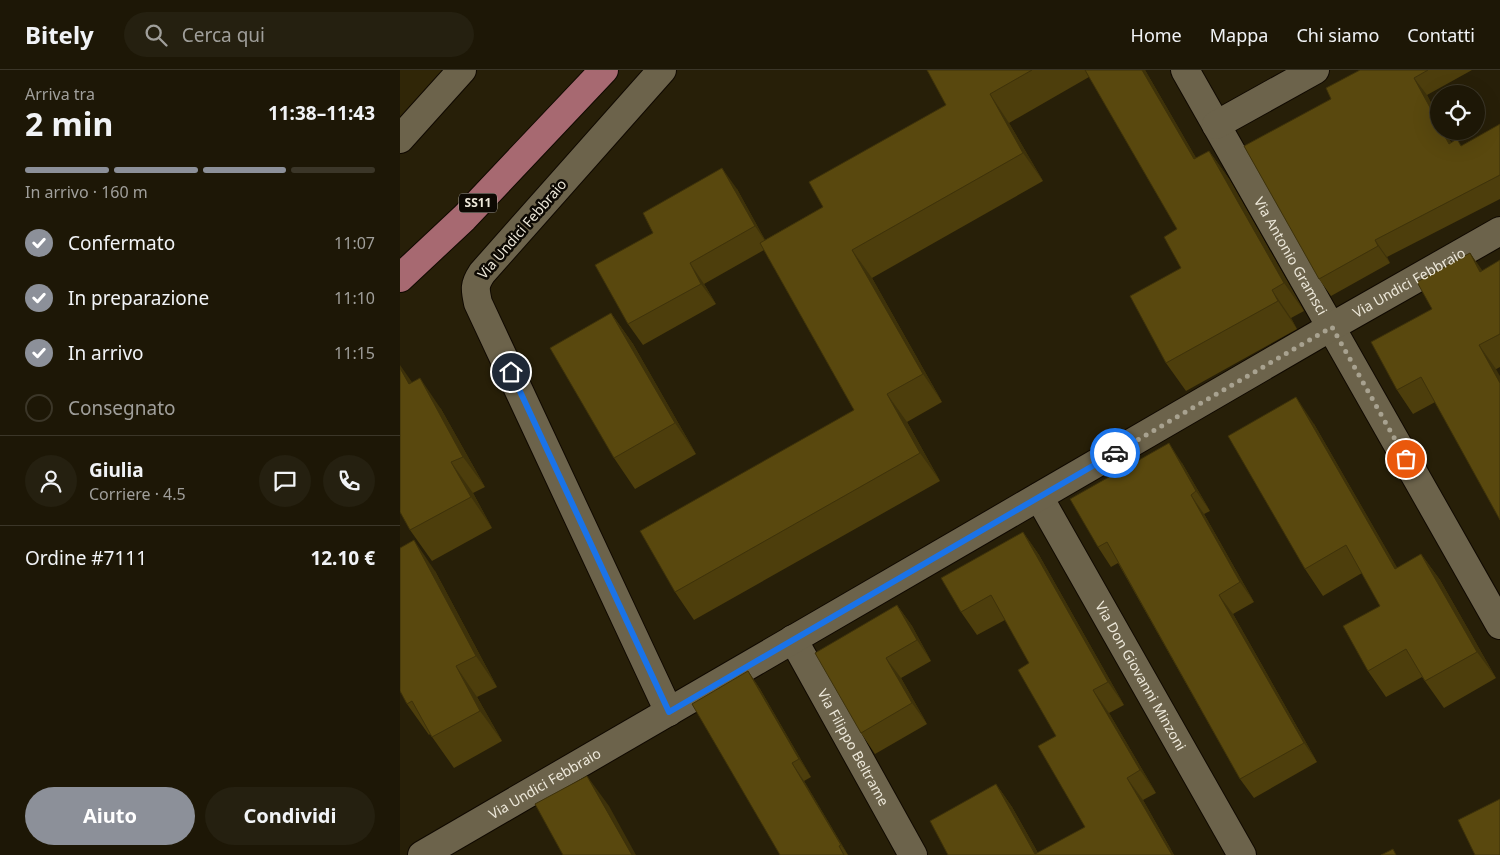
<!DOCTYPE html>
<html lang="it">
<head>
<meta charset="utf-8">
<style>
  body { margin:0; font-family:"Noto Sans",sans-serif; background:#252010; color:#f1f3f6; height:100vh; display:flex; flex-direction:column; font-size:19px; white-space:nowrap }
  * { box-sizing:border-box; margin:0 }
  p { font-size:16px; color:#a09f9b }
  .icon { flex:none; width:28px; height:28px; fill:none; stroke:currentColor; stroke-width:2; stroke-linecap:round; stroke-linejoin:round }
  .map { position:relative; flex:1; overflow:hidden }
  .details { display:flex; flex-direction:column; background:#1d1706; width:400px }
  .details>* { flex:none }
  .controls { position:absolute; left:1030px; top:15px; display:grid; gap:10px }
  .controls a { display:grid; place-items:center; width:55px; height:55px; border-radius:50%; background:#1d1706; box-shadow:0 5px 20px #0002,0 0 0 1px #3b3628; font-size:25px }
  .pin { position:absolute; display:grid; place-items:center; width:42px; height:42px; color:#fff; margin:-21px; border:2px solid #fff; border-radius:50%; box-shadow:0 1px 5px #0007 }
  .courier { position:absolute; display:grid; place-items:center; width:50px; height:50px; margin:-25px; border:4px solid #1a73e8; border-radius:50%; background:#fff; color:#222; box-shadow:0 1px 6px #0007 }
  .head em { font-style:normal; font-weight:700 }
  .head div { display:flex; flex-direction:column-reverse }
  .head { display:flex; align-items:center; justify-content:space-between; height:85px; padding:0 25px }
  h1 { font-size:32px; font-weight:700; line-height:38px }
  .bar { display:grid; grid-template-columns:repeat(4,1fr); gap:8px 5px; align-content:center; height:60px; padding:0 25px }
  .bar i { height:6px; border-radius:4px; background:#3b3628 }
  .bar .selected { background:#8c9099 }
  .bar p { grid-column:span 4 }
  .line { display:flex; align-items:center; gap:12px; padding:0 25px; border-top:1px solid #3b3628 }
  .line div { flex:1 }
  .round { display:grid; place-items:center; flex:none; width:52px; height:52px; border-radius:26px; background:#252010 }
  ol { padding:0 25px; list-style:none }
  li { display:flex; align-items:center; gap:15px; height:55px }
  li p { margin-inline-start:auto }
  li .icon { padding:5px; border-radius:50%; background:#8c9099; color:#fff; stroke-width:4 }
  li:last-child { color:#a09f9b }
  li i { width:28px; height:28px; border:2px solid #3b3628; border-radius:50% }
  .button { display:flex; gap:10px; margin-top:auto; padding:10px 25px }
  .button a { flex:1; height:58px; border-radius:30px; background:#8c9099; color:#fff; font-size:20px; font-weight:700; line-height:58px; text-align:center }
  .button a+a { background:#252010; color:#f1f3f6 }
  header { display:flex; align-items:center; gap:30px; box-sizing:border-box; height:70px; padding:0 25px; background:#1d1706; border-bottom:1px solid #3b3628 }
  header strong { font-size:24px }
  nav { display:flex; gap:28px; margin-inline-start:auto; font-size:18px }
  .search { width:350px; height:45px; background:#252010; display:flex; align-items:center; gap:12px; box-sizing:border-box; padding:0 18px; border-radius:28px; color:#a09f9b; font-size:19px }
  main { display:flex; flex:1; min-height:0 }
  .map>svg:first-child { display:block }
</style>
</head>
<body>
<header>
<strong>Bitely</strong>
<div class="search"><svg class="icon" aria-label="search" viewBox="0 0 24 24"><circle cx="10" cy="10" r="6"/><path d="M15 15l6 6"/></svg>Cerca qui</div>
<nav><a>Home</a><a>Mappa</a><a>Chi siamo</a><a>Contatti</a></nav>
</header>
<main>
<section class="details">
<div class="head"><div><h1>2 min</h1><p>Arriva tra</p></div><em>11:38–11:43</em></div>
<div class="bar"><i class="selected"></i><i class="selected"></i><i class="selected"></i><i></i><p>In arrivo · 160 m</p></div>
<ol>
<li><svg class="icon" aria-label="check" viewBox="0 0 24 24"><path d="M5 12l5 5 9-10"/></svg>Confermato<p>11:07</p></li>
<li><svg class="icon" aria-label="check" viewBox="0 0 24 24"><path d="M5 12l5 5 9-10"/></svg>In preparazione<p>11:10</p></li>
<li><svg class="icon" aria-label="check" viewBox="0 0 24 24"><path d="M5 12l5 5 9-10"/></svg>In arrivo<p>11:15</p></li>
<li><i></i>Consegnato</li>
</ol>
<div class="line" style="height:90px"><a class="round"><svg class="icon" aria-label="person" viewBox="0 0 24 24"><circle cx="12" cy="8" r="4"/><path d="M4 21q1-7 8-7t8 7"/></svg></a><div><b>Giulia</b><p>Corriere · 4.5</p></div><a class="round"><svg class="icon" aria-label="chat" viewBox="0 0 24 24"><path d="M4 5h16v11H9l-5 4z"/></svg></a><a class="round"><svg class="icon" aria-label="phone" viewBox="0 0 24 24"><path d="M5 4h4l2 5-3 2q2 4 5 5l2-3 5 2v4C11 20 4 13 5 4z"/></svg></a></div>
<div class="line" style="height:65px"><div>Ordine #7111</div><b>12.10 €</b></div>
<div class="button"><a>Aiuto</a><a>Condividi</a></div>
</section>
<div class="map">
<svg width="1100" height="785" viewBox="0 0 1100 785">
  <rect width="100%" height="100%" fill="#271f08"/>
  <path fill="#302607" d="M 0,0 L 52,0 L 0,60 Z"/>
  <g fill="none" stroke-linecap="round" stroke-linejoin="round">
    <defs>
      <g id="minor">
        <path d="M 262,0 L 82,203 C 74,215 75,219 78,233 L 269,642"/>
        <path id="s1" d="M 785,0 L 1100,555"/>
        <path d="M 816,55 L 915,0"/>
        <path d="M 0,69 L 62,0"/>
        <path id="s2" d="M 639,427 L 842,785"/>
        <path id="s3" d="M 393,569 L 513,785"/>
        <path id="s4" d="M 22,785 L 931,257 L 1100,161"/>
      </g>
      <path id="major" d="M 0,208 L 64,148 L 204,0"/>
    </defs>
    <use href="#minor" stroke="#100900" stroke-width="30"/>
    <use href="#major" stroke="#100900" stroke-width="30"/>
    <use href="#minor" stroke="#6c634b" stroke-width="28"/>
    <use href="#major" stroke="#a76971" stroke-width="28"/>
  </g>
  <path fill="#4d3e0c" d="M 527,0 L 745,0 L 796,88 L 809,81 L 829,109 L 904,241 L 891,248 L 897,259 L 786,321 L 766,293 L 781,198 L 777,159 L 689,7 L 609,53 L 643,111 L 472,208 L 542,332 L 507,352 L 540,411 L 294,550 L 275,522 L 454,340 L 364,180 L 304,214 L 316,234 L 243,275 L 228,254 L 337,119 L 365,170 L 423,137 L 546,35 Z
    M 960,0 L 1072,0 L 1027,25 L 1039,48 L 1039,61 L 1051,72 L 1061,76 L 1100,54 L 1100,129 L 987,187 L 990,193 L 931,226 L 919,209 L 931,29 Z
    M 1070,183 L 1082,201 L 1100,190 L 1100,297 L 1013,344 L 997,320 L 1032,239 Z
    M 211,243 L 233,274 L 296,384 L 235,419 L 214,388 Z
    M 12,312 L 41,339 L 85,417 L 73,423 L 92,458 L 32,491 L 10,460 Z
    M 914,354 L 997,498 L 1021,484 L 1040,510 L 1096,608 L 1044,638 L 1022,607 L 986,627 L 968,601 L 980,536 L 962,503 L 923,526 L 905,499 Z
    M 782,393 L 810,441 L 804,444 L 854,532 L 833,544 L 917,692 L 854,728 L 840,709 L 718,493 L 711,497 L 698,477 Z
    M 623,462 L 639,485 L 724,635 L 709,643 L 756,723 L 743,730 L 774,785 L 548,785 L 596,714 L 612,737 L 638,783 L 685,757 L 656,666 L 629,593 L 605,550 L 577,565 L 561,542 Z
    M 35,501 L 97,617 L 77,627 L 102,671 L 54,698 L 30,664 L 29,665 L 7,634 Z
    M 497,535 L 512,556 L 531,591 L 501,608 L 527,654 L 475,684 L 461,663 Z
    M 348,601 L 360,619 L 411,707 L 404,711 L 448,785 L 380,785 Z"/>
  <path fill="#3e320a" d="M 742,0 L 745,0 L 813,117 L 794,89 Z
    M 1014,8 L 1027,25 L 1039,48 L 1039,54 Z
    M 590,24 L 609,53 L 643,111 L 623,83 Z
    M 1042,61 L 1045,61 L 1061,91 L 1049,74 Z
    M 809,81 L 829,109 L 904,241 L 884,213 Z
    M 322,98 L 337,119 L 369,177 L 355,156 Z
    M 975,170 L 987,187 L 990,193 L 978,176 Z
    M 452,180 L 472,208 L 542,332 L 523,304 Z
    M 1070,183 L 1087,207 L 1080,202 Z
    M 290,193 L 304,214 L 316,234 L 301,214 Z
    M 872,220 L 891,248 L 897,259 L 878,231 Z
    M 211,243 L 233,274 L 296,384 L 275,353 Z
    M 1079,275 L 1096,299 L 1100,306 L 1100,313 Z
    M 0,295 L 14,315 L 9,314 L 0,298 Z
    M 20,308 L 41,339 L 85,417 L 63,387 Z
    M 487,324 L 507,352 L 540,411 L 520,383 Z
    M 896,327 L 914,354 L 1013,525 L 995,499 Z
    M 769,373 L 782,393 L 810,441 L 796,421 Z
    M 51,392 L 73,423 L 92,458 L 71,427 Z
    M 791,425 L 804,444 L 854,532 L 840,512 Z
    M 623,462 L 639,485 L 724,635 L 708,612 Z
    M 14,470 L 35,501 L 97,617 L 76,586 Z
    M 1021,484 L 1040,510 L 1096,608 L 1077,582 Z
    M 819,525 L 833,544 L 917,692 L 904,673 Z
    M 497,535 L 512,556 L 531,591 L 517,570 Z
    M 486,588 L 501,608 L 527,654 L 512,633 Z
    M 56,596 L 77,627 L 102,671 L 80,641 Z
    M 348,601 L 360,619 L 411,707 L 399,689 Z
    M 693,620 L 709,643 L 756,723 L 740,700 Z
    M 392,693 L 404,711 L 448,785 L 441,775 Z
    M 187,706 L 209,736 L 236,785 L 232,785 Z
    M 727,708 L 743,730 L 774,785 L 772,785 Z
    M 596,714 L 612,737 L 639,785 L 636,785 Z"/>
  <path fill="#59480e" stroke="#3e320a" d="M 527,0 L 632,0 L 590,24 L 623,83 L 452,180 L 523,304 L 487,324 L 520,383 L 275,522 L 240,461 L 454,340 L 360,173 L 423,137 L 409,112 L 546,35 Z
    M 685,0 L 742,0 L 794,89 L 809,81 L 884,213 L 872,220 L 878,231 L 766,293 L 730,226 L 781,198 L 764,167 L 777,159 Z
    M 960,0 L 1028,0 L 1014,8 L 1039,54 L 1039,61 L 1042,61 L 1049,74 L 1057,69 L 1061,76 L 1100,54 L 1100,105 L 975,170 L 978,176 L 919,209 L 844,76 L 931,29 L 926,18 Z
    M 322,98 L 355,156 L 290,193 L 301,214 L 228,254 L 195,195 L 253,163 L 243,143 Z
    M 1070,183 L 1080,202 L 1100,190 L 1100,264 L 1079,275 L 1100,313 L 1100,450 L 1021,307 L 997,320 L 971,272 L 1032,239 L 1017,212 Z
    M 211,243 L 275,353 L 214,388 L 150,278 Z
    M 0,298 L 9,314 L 20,308 L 63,387 L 51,392 L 71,427 L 10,460 L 0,442 Z
    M 896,327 L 995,499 L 1021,484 L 1077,582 L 1025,611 L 1006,579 L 968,601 L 943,556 L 980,536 L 946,475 L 905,499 L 828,366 Z
    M 769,373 L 796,421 L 791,425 L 840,512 L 819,525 L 904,673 L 840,709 L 707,472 L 698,477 L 670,429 Z
    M 623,462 L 708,612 L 693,620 L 740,700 L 727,708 L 772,785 L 548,785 L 530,751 L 596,714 L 635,784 L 685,757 L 638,676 L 656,666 L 618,600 L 629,593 L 591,525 L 561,542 L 541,508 Z
    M 14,470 L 76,586 L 56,596 L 80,641 L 32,667 L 12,631 L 7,634 L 0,621 L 0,478 Z
    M 497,535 L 517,570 L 486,588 L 512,633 L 461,663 L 415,583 Z
    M 348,601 L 399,689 L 392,693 L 441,775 L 439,776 L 444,785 L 380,785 L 292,634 Z
    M 187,706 L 232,785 L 163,785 L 135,734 Z
    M 1100,729 L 1100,785 L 1075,785 L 1058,750 Z
    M 993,779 L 996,785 L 981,785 Z"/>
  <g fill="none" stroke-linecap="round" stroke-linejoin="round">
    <path stroke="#a8a290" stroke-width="5" stroke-dasharray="0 9" d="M 715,383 L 932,257 L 1006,389"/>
    <path stroke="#1a73e8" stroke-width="6" d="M 111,302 L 269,642 L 715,383"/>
  </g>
  <g text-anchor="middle" stroke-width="5" stroke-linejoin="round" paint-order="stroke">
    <rect fill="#0d0903" stroke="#aaa59a" stroke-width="1" x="59" y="123.5" width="38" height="19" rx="4"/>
    <g font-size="12" font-weight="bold" fill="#ede8da">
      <text x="78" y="137">SS11</text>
    </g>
    <g font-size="14" fill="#ede8da" stroke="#0d0903">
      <text transform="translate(122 159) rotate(-49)" y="5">Via Undici Febbraio</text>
      <text dy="5" stroke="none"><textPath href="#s1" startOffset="214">Via Antonio Gramsci</textPath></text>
      <text dy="5" stroke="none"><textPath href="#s4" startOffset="1141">Via Undici Febbraio</textPath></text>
      <text dy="5" stroke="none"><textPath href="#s2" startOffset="206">Via Don Giovanni Minzoni</textPath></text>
      <text dy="5" stroke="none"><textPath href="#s3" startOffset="124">Via Filippo Beltrame</textPath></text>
      <text dy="5" stroke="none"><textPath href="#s4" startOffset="142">Via Undici Febbraio</textPath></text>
    </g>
  </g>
</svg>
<div class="controls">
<a><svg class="icon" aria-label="locate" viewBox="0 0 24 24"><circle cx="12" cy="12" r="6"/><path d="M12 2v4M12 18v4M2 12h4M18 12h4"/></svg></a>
</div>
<div class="pin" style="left:1006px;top:389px;background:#ea580c"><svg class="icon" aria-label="bag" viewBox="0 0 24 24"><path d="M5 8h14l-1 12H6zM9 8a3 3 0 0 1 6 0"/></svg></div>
<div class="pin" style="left:111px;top:302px;background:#1f2937"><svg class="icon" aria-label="home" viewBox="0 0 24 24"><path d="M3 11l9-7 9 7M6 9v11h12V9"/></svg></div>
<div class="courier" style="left:715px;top:383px"><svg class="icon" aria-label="car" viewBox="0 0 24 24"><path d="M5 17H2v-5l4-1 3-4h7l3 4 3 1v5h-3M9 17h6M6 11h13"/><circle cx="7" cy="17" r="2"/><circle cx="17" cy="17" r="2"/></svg></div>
</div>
</main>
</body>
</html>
